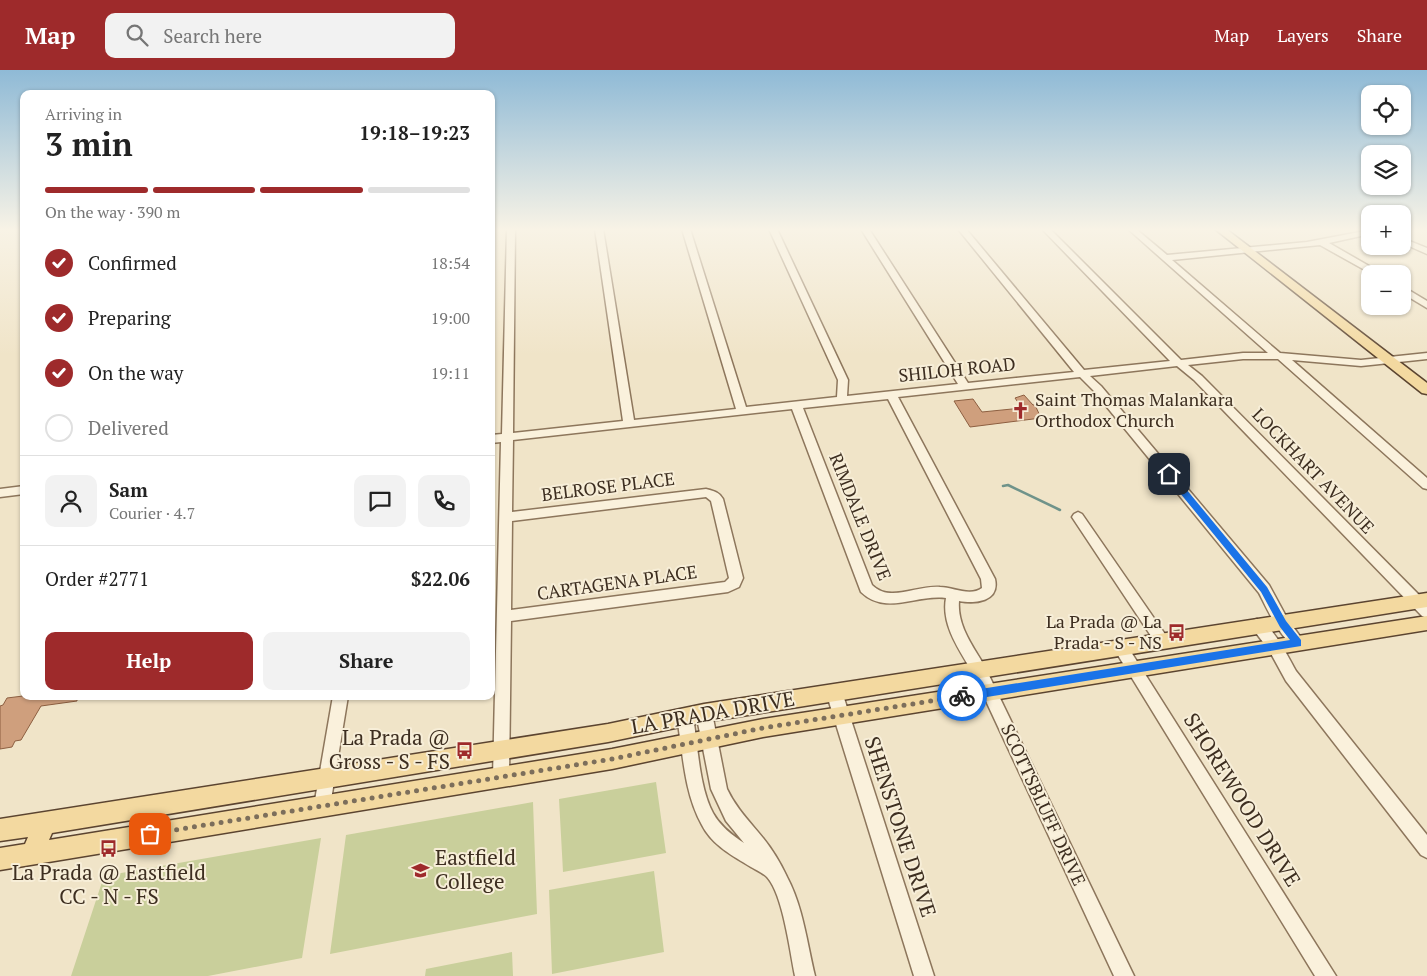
<!DOCTYPE html>
<html lang="en">
<head>
<meta charset="utf-8">
<style>
  body { margin:0; font-family:"PT Serif",serif; background:#f2f2f2; color:#222; height:100vh; display:flex; flex-direction:column; font-size:19px; white-space:nowrap }
  * { box-sizing:border-box; margin:0 }
  p { font-size:16px; color:#767676 }
  .icon { flex:none; width:28px; height:28px; fill:none; stroke:currentColor; stroke-width:2; stroke-linecap:round; stroke-linejoin:round }
  .map { position:relative; flex:1; overflow:hidden }
  .drawer { position:absolute; left:20px; top:20px; width:475px; height:610px; display:flex; flex-direction:column; background:#fff; border-radius:10px; box-shadow:0 1px 4px #0004 }
  .drawer>* { flex:none }
  .fabs { position:absolute; left:1361px; top:15px; display:grid; gap:10px }
  .fabs a { display:grid; place-items:center; width:50px; height:50px; border-radius:10px; background:#fff; box-shadow:0 1px 4px #0004; font-size:25px }
  .pin { position:absolute; display:grid; place-items:center; width:42px; height:42px; color:#fff; margin:-21px; border-radius:10px; box-shadow:0 2px 8px #0006 }
  .courier { position:absolute; display:grid; place-items:center; width:50px; height:50px; margin:-25px; border:4px solid #1a73e8; border-radius:50%; background:#fff; color:#222; box-shadow:0 1px 6px #0007 }
  .head em { font-style:normal; font-weight:700 }
  .head div { display:flex; flex-direction:column-reverse }
  .head { display:flex; align-items:center; justify-content:space-between; height:85px; padding:0 25px }
  h1 { font-size:32px; font-weight:700; line-height:38px }
  .bar { display:grid; grid-template-columns:repeat(4,1fr); gap:8px 5px; align-content:center; height:60px; padding:0 25px }
  .bar i { height:6px; border-radius:4px; background:#e0e0e0 }
  .bar .selected { background:#9e2a2b }
  .bar p { grid-column:span 4 }
  .line { display:flex; align-items:center; gap:12px; padding:0 25px; border-top:1px solid #e0e0e0 }
  .line div { flex:1 }
  .round { display:grid; place-items:center; flex:none; width:52px; height:52px; border-radius:10px; background:#f2f2f2 }
  ol { padding:0 25px; list-style:none }
  li { display:flex; align-items:center; gap:15px; height:55px }
  li p { margin-inline-start:auto }
  li .icon { padding:5px; border-radius:50%; background:#9e2a2b; color:#fff; stroke-width:4 }
  li:last-child { color:#767676 }
  li i { width:28px; height:28px; border:2px solid #e0e0e0; border-radius:50% }
  .button { display:flex; gap:10px; margin-top:auto; padding:10px 25px }
  .button a { flex:1; height:58px; border-radius:10px; background:#9e2a2b; color:#fff; font-size:20px; font-weight:700; line-height:58px; text-align:center }
  .button a+a { background:#f2f2f2; color:#222 }
  header { display:flex; align-items:center; gap:30px; box-sizing:border-box; height:70px; padding:0 25px; background:#9e2a2b; color:#fff }
  header strong { font-size:24px }
  nav { display:flex; gap:28px; margin-inline-start:auto; font-size:18px }
  .search { width:350px; height:45px; background:#f2f2f2; display:flex; align-items:center; gap:12px; box-sizing:border-box; padding:0 18px; border-radius:10px; color:#767676; font-size:19px }
  .map>svg:first-child { display:block }
</style>
</head>
<body>
<header>
<strong>Map</strong>
<div class="search"><svg class="icon" aria-label="search" viewBox="0 0 24 24"><circle cx="10" cy="10" r="6"/><path d="M15 15l6 6"/></svg>Search here</div>
<nav><a>Map</a><a>Layers</a><a>Share</a></nav>
</header>
<div class="map">
<svg width="1427" height="906" viewBox="0 0 1427 906">
  <rect width="100%" height="100%" fill="#f0e4c8"/>
  <path fill="#c9cf9b" d="M 656,712 L 666,783 L 563,802 L 559,729 Z
    M 533,732 L 537,844 L 330,884 L 346,765 Z
    M 321,768 L 302,888 L 208,906 L 71,906 L 104,806 Z
    M 654,801 L 664,882 L 552,904 L 549,820 Z
    M 512,882 L 513,906 L 425,906 L 426,899 Z"/>
  <g fill="none" stroke-linecap="round" stroke-linejoin="round">
    <path stroke="#6f938a" stroke-width="2.5" d="M 1003,416 L 1008,415 L 1060,440"/>
  </g>
  <path fill="#cf9f7d" stroke="#8d5f41" d="M 1024,325 L 1033,335 L 1035,335 L 1041,348 L 970,357 L 954,331 L 973,329 L 982,342 L 1022,338 L 1015,328 Z
    M 23,626 L 77,626 L 77,631 L 41,636 L 21,670 L 15,671 L 12,677 L 0,679 L 0,636 L 3,635 L 7,628 Z"/>
  <g fill="none" stroke-linecap="round" stroke-linejoin="round">
    <defs>
      <path id="minor" d="M 507,159 L 515,159 L 513,363 L 623,351 L 595,159 L 603,159 L 634,350 L 736,339 L 682,159 L 690,159 L 746,337 L 837,327 L 838,310 L 769,159 L 777,159 L 848,310 L 847,326 L 958,314 L 861,159 L 869,159 L 968,313 L 1074,302 L 958,159 L 966,159 L 1084,300 L 1170,291 L 1042,159 L 1050,159 L 1181,290 L 1243,283 L 1268,283 L 1128,159 L 1136,159 L 1167,185 L 1307,172 L 1370,160 L 1370,164 L 1329,173 L 1383,204 L 1372,204 L 1320,175 L 1172,190 L 1280,283 L 1361,290 L 1427,283 L 1427,289 L 1361,296 L 1292,290 L 1427,408 L 1427,419 L 1423,418 L 1278,289 L 1243,289 L 1188,295 L 1202,306 L 1427,533 L 1427,548 L 1422,546 L 1194,310 L 1177,296 L 1090,306 L 1101,316 L 1269,515 L 1288,550 L 1305,573 L 1303,577 C 1286,583 1266,536 1259,523 L 1093,320 L 1080,307 L 898,327 L 995,509 C 1000,532 975,534 959,531 C 957,555 972,575 984,595 L 1134,906 L 1114,906 L 973,603 C 960,581 941,555 946,528 C 916,524 886,546 861,522 L 792,339 L 513,370 L 512,442 L 706,419 C 714,421 719,422 723,429 L 743,508 L 739,517 L 728,522 L 511,551 L 509,707 L 507,712 L 501,715 L 495,712 L 493,707 L 501,372 L 491,373 L 491,365 L 502,364 ZM 888,329 L 981,509 L 982,518 C 970,527 953,517 940,517 C 917,515 890,533 872,515 L 803,338 ZM 706,427 L 711,431 L 729,508 L 725,512 L 511,540 L 512,451 Z
        M 1402,168 L 1427,178 L 1427,184 L 1402,173 Z
        M 1402,216 L 1427,231 L 1427,238 L 1402,223 Z
        M 24,416 L 24,424 L 0,427 L 0,419 Z
        M 1078,442 L 1082,444 L 1167,567 L 1169,571 L 1167,575 L 1162,577 L 1157,575 L 1074,450 L 1072,447 L 1074,444 Z
        M 1257,549 C 1273,555 1288,587 1296,601 L 1427,765 L 1427,788 L 1421,785 L 1286,611 L 1269,580 L 1250,555 L 1252,551 Z
        M 1121,572 L 1126,574 L 1336,906 L 1315,906 L 1116,582 L 1114,578 L 1116,574 Z
        M 834,615 L 839,617 L 842,622 L 934,906 L 914,906 L 826,622 L 829,617 Z
        M 333,626 L 348,626 L 330,736 L 328,742 L 322,744 L 316,742 L 314,736 Z
        M 704,636 L 709,638 L 712,643 L 727,719 C 736,738 750,752 763,768 C 772,779 781,794 787,807 C 803,837 807,873 815,906 L 795,906 C 790,882 783,824 767,807 C 763,803 756,800 751,797 C 733,786 712,775 702,755 C 684,723 683,683 677,647 L 680,642 L 685,640 L 690,642 L 693,647 C 698,676 699,717 713,743 C 720,756 732,765 744,773 L 726,751 L 711,719 L 696,643 L 699,638 Z"/>
      <path id="major" d="M 1215,159 L 1226,159 L 1427,313 L 1427,324 L 1422,323 Z
        M 1427,523 L 1427,537 L 704,652 L 608,672 L 52,763 L 49,770 L 612,679 L 763,649 L 1427,546 L 1427,560 L 763,667 L 612,699 L 0,800 L 0,778 L 25,774 L 28,767 L 0,771 L 0,749 L 608,654 L 704,634 Z"/>
    </defs>
    <use href="#minor" stroke="#8d765c" stroke-width="3"/>
    <use href="#major" stroke="#5b4430" stroke-width="3"/>
    <use href="#minor" fill="#faf1dc" fill-rule="evenodd"/>
    <use href="#major" fill="#f3d9a0" fill-rule="evenodd"/>
  </g>
  <linearGradient id="sky" x2="0" y2="1"><stop stop-color="#8fbad6"/><stop offset="0.56" stop-color="#f8f3e6"/><stop offset="1" stop-color="#f8f3e6" stop-opacity="0"/></linearGradient>
  <rect width="1427" height="285" fill="url(#sky)"/>
  <path fill="#1a73e8" d="M 1169,401 L 1172,402 L 1267,517 L 1286,551 L 1301,570 L 1301,576 L 962,631 L 958,629 L 957,626 L 962,622 L 1290,570 L 1280,557 L 1261,522 L 1166,406 L 1165,404 Z"/>
  <g fill="none" stroke-linecap="round" stroke-linejoin="round">
    <path stroke="#7c6e5b" stroke-width="5" stroke-dasharray="0 9" d="M 150,764 L 612,689 L 763,658 L 962,626"/>
  </g>
  <defs>
    <symbol id="church-bare" viewBox="-9 -9 18 18"><path d="M-1.2-6h2.4v3.5h3.3v2.4h-3.3V6h-2.4V-.1h-3.3v-2.4h3.3Z" fill="#9e2a2b" stroke="#f7eed8" stroke-width="2.5" paint-order="stroke"/></symbol>
    <symbol id="bus-bare" viewBox="-9 -9 18 18"><path d="M-5-6H5V4H4V6H2V4H-2V6H-4V4H-5ZM-3.5-4V0h7V-4ZM-3.5 1.2v1.5H-2V1.2ZM2 1.2v1.5H3.5V1.2Z" fill="#9e2a2b" stroke="#f7eed8" stroke-width="2.5" paint-order="stroke"/></symbol>
    <symbol id="university-bare" viewBox="-9 -9 18 18"><path d="M0-5L7-2L0 1L-7-2ZM-4 1L0 2.5L4 1V4Q0 6-4 4Z" fill="#9e2a2b" stroke="#f7eed8" stroke-width="2.5" paint-order="stroke"/></symbol>
  </defs>
  <g fill-rule="evenodd">
    <use href="#church-bare" x="1008" y="328" width="25" height="25"/>
    <use href="#bus-bare" x="1164" y="550" width="25" height="25"/>
    <use href="#bus-bare" x="452" y="668" width="25" height="25"/>
    <use href="#bus-bare" x="96" y="766" width="25" height="25"/>
    <use href="#university-bare" x="408" y="788" width="25" height="25"/>
  </g>
  <g text-anchor="middle" stroke-width="4" stroke-linejoin="round" paint-order="stroke">
    <g font-size="18" fill="#3d2e20" stroke="#f7eed8">
      <text transform="translate(957 300) rotate(-6)" y="6">SHILOH ROAD</text>
      <text transform="translate(1313 401) rotate(46)" y="6">LOCKHART AVENUE</text>
      <text transform="translate(608 417) rotate(-7)" y="6">BELROSE PLACE</text>
      <text transform="translate(860 447) rotate(68)" y="6">RIMDALE DRIVE</text>
      <text transform="translate(617 513) rotate(-8)" y="6">CARTAGENA PLACE</text>
      <text transform="translate(1043 735) rotate(65)" y="6">SCOTTSBLUFF DRIVE</text>
    </g>
    <g font-size="18" fill="#3d2e20" stroke="#f7eed8" text-anchor="start">
      <text x="1035" y="336">Saint Thomas Malankara<tspan x="1035" dy="21">Orthodox Church</tspan></text>
      <text x="1162" y="558" text-anchor="end">La Prada @ La<tspan x="1162" dy="21">Prada - S - NS</tspan></text>
    </g>
    <g font-size="21" fill="#3d2e20" stroke="#f7eed8">
      <text transform="translate(713 643) rotate(-10)" y="7">LA PRADA DRIVE</text>
      <text transform="translate(1242 730) rotate(58)" y="7">SHOREWOOD DRIVE</text>
      <text transform="translate(900 757) rotate(72)" y="7">SHENSTONE DRIVE</text>
    </g>
    <g font-size="21" fill="#3d2e20" stroke="#f7eed8" text-anchor="end">
      <text x="450" y="675">La Prada @<tspan x="450" dy="24">Gross - S - FS</tspan></text>
      <text x="435" y="795" text-anchor="start">Eastfield<tspan x="435" dy="24">College</tspan></text>
      <text x="109" y="810" text-anchor="middle">La Prada @ Eastfield<tspan x="109" dy="24">CC - N - FS</tspan></text>
    </g>
  </g>
</svg>
<div class="fabs">
<a><svg class="icon" aria-label="locate" viewBox="0 0 24 24"><circle cx="12" cy="12" r="6"/><path d="M12 2v4M12 18v4M2 12h4M18 12h4"/></svg></a>
<a><svg class="icon" aria-label="layers" viewBox="0 0 24 24"><path d="M12 4l9 5-9 5-9-5zM3 14l9 5 9-5"/></svg></a>
<a>+</a>
<a>−</a>
</div>
<div class="pin" style="left:150px;top:764px;background:#ea580c"><svg class="icon" aria-label="bag" viewBox="0 0 24 24"><path d="M5 8h14l-1 12H6zM9 8a3 3 0 0 1 6 0"/></svg></div>
<div class="pin" style="left:1169px;top:404px;background:#1f2937"><svg class="icon" aria-label="home" viewBox="0 0 24 24"><path d="M3 11l9-7 9 7M6 9v11h12V9"/></svg></div>
<div class="courier" style="left:962px;top:626px"><svg class="icon" aria-label="bike" viewBox="0 0 24 24"><circle cx="6" cy="16" r="4"/><circle cx="18" cy="16" r="4"/><path d="M6 16l4-8h5l3 8M10 8l3 8H6M13 5h3"/></svg></div>
<section class="drawer">
<div class="head"><div><h1>3 min</h1><p>Arriving in</p></div><em>19:18–19:23</em></div>
<div class="bar"><i class="selected"></i><i class="selected"></i><i class="selected"></i><i></i><p>On the way · 390 m</p></div>
<ol>
<li><svg class="icon" aria-label="check" viewBox="0 0 24 24"><path d="M5 12l5 5 9-10"/></svg>Confirmed<p>18:54</p></li>
<li><svg class="icon" aria-label="check" viewBox="0 0 24 24"><path d="M5 12l5 5 9-10"/></svg>Preparing<p>19:00</p></li>
<li><svg class="icon" aria-label="check" viewBox="0 0 24 24"><path d="M5 12l5 5 9-10"/></svg>On the way<p>19:11</p></li>
<li><i></i>Delivered</li>
</ol>
<div class="line" style="height:90px"><a class="round"><svg class="icon" aria-label="person" viewBox="0 0 24 24"><circle cx="12" cy="8" r="4"/><path d="M4 21q1-7 8-7t8 7"/></svg></a><div><b>Sam</b><p>Courier · 4.7</p></div><a class="round"><svg class="icon" aria-label="chat" viewBox="0 0 24 24"><path d="M4 5h16v11H9l-5 4z"/></svg></a><a class="round"><svg class="icon" aria-label="phone" viewBox="0 0 24 24"><path d="M5 4h4l2 5-3 2q2 4 5 5l2-3 5 2v4C11 20 4 13 5 4z"/></svg></a></div>
<div class="line" style="height:65px"><div>Order #2771</div><b>$22.06</b></div>
<div class="button"><a>Help</a><a>Share</a></div>
</section>
</div>
</body>
</html>
